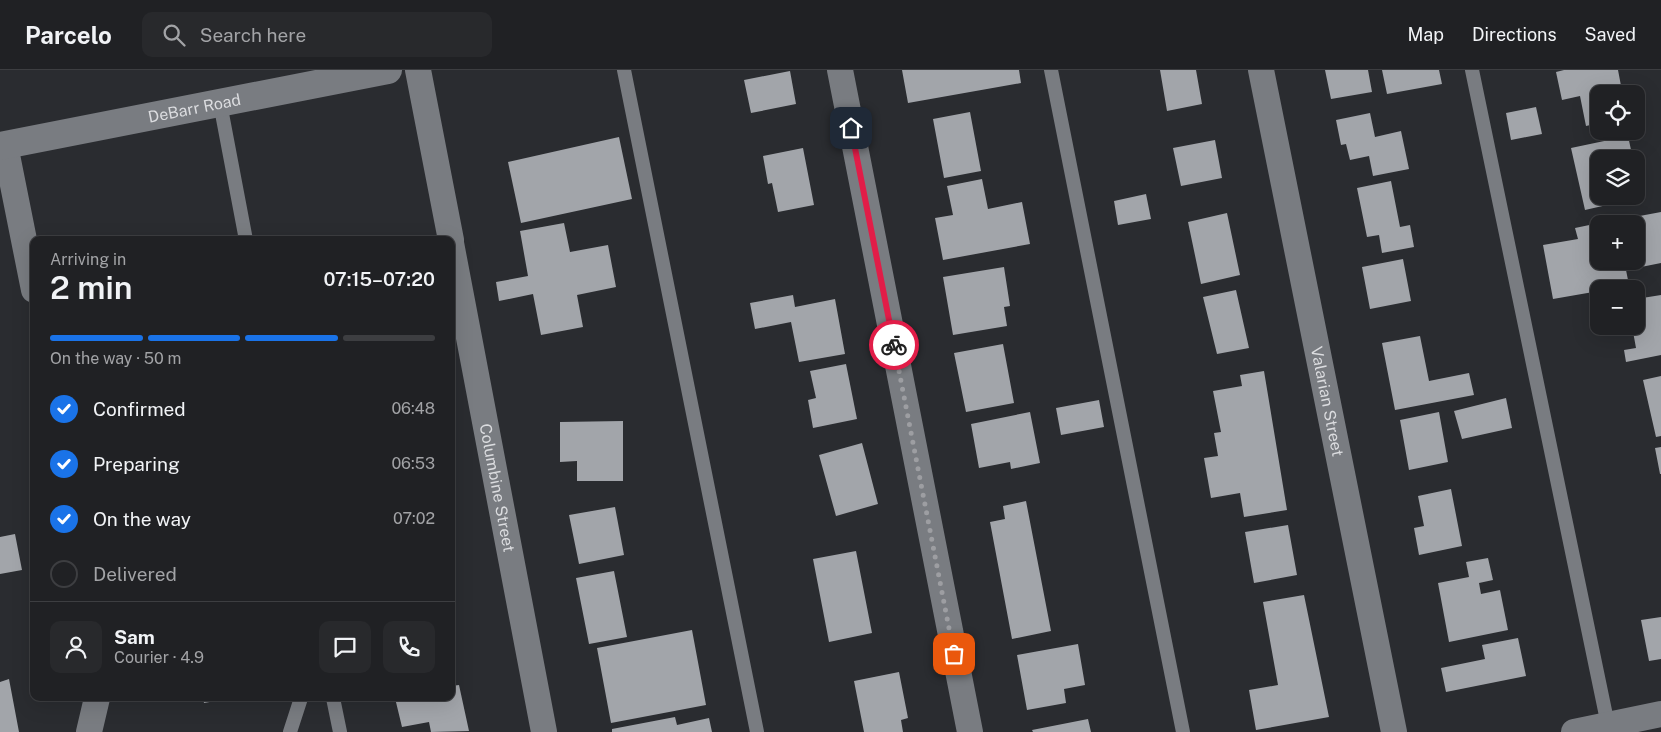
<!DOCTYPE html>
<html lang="en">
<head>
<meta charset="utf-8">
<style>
  body { margin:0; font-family:"Public Sans",sans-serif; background:#28292c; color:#f1f3f6; height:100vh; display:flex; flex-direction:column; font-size:19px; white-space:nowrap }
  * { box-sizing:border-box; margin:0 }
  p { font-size:16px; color:#a2a3a6 }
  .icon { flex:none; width:28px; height:28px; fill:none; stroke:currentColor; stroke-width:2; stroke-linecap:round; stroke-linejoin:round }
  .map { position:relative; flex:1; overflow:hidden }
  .details { position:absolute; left:30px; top:166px; width:425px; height:465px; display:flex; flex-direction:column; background:#202124; border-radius:10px; box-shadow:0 5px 20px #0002,0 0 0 1px #3d3e41 }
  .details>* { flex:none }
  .controls { position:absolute; left:1590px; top:15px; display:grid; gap:10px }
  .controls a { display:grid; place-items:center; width:55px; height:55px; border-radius:10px; background:#202124; box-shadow:0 5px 20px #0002,0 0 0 1px #3d3e41; font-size:25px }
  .pin { position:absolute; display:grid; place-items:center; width:42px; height:42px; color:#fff; margin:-21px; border-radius:10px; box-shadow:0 2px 8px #0006 }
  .courier { position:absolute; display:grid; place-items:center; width:50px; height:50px; margin:-25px; border:4px solid #e11d48; border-radius:50%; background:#fff; color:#222; box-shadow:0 1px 6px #0007 }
  .headline em { font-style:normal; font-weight:600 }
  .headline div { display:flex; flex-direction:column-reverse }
  .headline { display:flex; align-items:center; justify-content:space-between; height:85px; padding:0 20px }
  h1 { font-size:32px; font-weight:600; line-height:38px }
  .bar { display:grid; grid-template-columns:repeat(4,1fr); gap:8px 5px; align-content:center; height:60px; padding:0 20px }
  .bar i { height:6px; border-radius:4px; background:#3d3e41 }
  .bar .selected { background:#1a73e8 }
  .bar p { grid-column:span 4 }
  .line { display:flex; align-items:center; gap:12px; padding:0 20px; border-top:1px solid #3d3e41 }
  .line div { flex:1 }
  .round { display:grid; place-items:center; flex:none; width:52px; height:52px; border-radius:10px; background:#28292c }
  ol { padding:0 20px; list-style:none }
  li { display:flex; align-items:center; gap:15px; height:55px }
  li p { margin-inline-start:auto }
  li .icon { padding:5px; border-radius:50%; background:#1a73e8; color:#fff; stroke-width:4 }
  li:last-child { color:#a2a3a6 }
  li i { width:28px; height:28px; border:2px solid #3d3e41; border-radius:50% }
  header { display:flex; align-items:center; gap:30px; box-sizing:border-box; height:70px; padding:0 25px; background:#202124; border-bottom:1px solid #3d3e41 }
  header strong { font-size:24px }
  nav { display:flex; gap:28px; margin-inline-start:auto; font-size:18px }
  .search { width:350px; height:45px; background:#28292c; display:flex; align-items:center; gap:12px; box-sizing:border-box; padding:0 18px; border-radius:10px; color:#a2a3a6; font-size:19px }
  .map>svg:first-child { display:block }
</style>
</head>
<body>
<header>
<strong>Parcelo</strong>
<div class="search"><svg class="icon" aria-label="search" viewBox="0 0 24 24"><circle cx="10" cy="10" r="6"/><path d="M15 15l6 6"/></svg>Search here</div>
<nav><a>Map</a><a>Directions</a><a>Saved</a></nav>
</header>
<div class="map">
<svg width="1661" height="662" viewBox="0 0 1661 662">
  <rect width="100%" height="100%" fill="#2a2c30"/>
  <path fill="#a2a5aa" d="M 902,0 L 1019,0 L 1021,13 L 908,33 Z
    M 1160,0 L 1196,0 L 1202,34 L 1167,41 Z
    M 1325,0 L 1368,0 L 1372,22 L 1331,29 Z
    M 1382,0 L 1439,0 L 1442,14 L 1387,24 Z
    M 1564,0 L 1618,0 L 1622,21 L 1599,24 L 1599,53 L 1586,56 L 1580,26 L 1562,30 L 1556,2 Z
    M 790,1 L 796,34 L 751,43 L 744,10 Z
    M 1536,37 L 1542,64 L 1511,70 L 1506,43 Z
    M 970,42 L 981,101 L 944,108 L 933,49 Z
    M 1370,43 L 1375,67 L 1401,61 L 1409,99 L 1373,106 L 1369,86 L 1350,90 L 1346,74 L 1341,75 L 1336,50 Z
    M 1628,66 L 1633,89 L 1599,89 L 1599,126 L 1636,126 L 1637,106 L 1642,127 L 1585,140 L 1571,78 Z
    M 619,67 L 632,129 L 521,153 L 508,92 Z
    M 1215,70 L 1222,108 L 1181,116 L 1173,78 Z
    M 803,78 L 814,135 L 778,142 L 772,113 L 768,114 L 763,86 Z
    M 982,109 L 988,139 L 1022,132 L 1030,174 L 943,190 L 935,148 L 953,145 L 947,116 Z
    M 1391,111 L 1400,157 L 1410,155 L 1414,177 L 1382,183 L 1379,165 L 1367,167 L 1357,118 Z
    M 1146,124 L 1151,149 L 1118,155 L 1114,131 Z
    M 1661,142 L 1661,193 L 1626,200 L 1629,215 L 1599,219 L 1599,221 L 1553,229 L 1543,175 L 1578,169 L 1575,158 L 1599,153 L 1599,191 L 1636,191 L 1636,154 L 1602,153 Z
    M 1227,143 L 1240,205 L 1201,214 L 1188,152 Z
    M 564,153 L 570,182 L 608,175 L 616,217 L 577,225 L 583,257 L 541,265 L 533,224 L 499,231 L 496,212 L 528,206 L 520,161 Z
    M 1403,189 L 1411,231 L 1370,239 L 1362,197 Z
    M 1004,197 L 1010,236 L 1004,237 L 1007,256 L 953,265 L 943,207 Z
    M 1236,220 L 1249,278 L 1217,284 L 1203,227 Z
    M 793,225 L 795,237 L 835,229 L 845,284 L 799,292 L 791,252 L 755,259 L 750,233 Z
    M 1661,225 L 1661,285 L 1626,292 L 1624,280 L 1636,278 L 1632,256 L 1636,256 L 1636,229 Z
    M 1420,266 L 1429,311 L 1469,303 L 1474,325 L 1395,340 L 1382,273 Z
    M 1003,274 L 1014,333 L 966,342 L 954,283 Z
    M 846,294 L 857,349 L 813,358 L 808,330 L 816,328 L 810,301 Z
    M 1264,301 L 1287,440 L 1244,447 L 1240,423 L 1211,428 L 1204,388 L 1218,386 L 1214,363 L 1221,362 L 1213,321 L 1242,316 L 1240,305 Z
    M 1661,306 L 1661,366 L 1656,367 L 1643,310 Z
    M 1506,328 L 1512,358 L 1462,369 L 1454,341 Z
    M 1099,330 L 1104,357 L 1061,365 L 1056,338 Z
    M 1030,342 L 1040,393 L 1011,399 L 1010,392 L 979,398 L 971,354 Z
    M 1439,342 L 1448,392 L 1409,400 L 1400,350 Z
    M 623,351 L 623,411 L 577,411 L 577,391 L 560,392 L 560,352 Z
    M 862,373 L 878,434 L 836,446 L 819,385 Z
    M 1661,377 L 1661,404 L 1660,404 L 1655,378 Z
    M 1451,419 L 1462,476 L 1419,485 L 1414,458 L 1424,456 L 1418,426 Z
    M 1026,431 L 1051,561 L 1012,569 L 990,452 L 1005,449 L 1003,436 Z
    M 615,437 L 624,485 L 579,494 L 569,445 Z
    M 1288,455 L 1297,505 L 1254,513 L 1245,462 Z
    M 15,464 L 22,500 L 0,504 L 0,467 Z
    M 856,481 L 872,563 L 829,572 L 813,489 Z
    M 1488,488 L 1493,510 L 1479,513 L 1481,524 L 1500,520 L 1508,560 L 1449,572 L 1438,513 L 1469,507 L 1466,492 Z
    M 614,501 L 627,567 L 589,574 L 576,508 Z
    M 1304,525 L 1329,647 L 1256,660 L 1249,620 L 1278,615 L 1263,532 Z
    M 1661,547 L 1661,589 L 1649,591 L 1641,550 Z
    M 692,560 L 706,635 L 611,653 L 597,578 Z
    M 1518,568 L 1526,606 L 1446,622 L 1441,598 L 1485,589 L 1482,575 Z
    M 1078,574 L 1085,615 L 1064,619 L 1066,633 L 1027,640 L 1017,585 Z
    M 451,580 L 456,598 L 451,599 Z
    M 899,602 L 908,648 L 901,650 L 903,662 L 864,662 L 854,611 Z
    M 9,609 L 19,662 L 0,662 L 0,612 Z
    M 459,615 L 469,661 L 431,662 L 429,652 L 402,657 L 395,628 L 451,628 L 451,616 Z
    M 203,628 L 232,628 L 204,633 Z
    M 675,647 L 677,655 L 709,648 L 712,662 L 612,662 L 612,659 Z
    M 1088,649 L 1091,662 L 1033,662 L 1032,660 Z"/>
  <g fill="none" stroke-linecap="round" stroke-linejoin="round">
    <path stroke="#797c81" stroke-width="14" d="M 624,0 L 757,662
      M 1051,0 L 1183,662
      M 1472,0 L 1609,660
      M 220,33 L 246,170
      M 333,628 L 340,662
      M 290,662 L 301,628"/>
    <g stroke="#797c81" stroke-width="26">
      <path d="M 418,0 L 451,170"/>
      <path d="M 840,0 L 970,662"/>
      <path id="s1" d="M 1261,0 L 1394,662"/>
      <path d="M 5,75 L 34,220"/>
      <path id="s2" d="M 451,173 L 544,662"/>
      <path d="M 89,662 L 97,628"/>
      <path d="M 1574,662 L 1661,644"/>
    </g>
    <path stroke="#797c81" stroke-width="28" id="s3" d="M 0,76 L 388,0"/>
  </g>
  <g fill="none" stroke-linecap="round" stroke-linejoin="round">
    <path stroke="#9d9ea2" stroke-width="5" stroke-dasharray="0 9" d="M 894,275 L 954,584"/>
    <path stroke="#e11d48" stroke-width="6" d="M 851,58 L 894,275"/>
  </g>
  <g text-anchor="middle" stroke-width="5" stroke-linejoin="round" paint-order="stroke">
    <g font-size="16" fill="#dbdcdf" stroke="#202326">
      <text dy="6" stroke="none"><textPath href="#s3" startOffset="198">DeBarr Road</textPath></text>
      <text dy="6" stroke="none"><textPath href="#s1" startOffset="338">Valarian Street</textPath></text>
      <text dy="6" stroke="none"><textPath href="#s2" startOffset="249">Columbine Street</textPath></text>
    </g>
  </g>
</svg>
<div class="controls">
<a><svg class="icon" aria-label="locate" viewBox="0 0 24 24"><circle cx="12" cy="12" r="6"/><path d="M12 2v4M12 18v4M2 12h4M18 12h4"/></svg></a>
<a><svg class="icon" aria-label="layers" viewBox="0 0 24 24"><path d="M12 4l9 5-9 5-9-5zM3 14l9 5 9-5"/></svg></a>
<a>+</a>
<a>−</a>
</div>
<div class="pin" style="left:954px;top:584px;background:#ea580c"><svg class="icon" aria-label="bag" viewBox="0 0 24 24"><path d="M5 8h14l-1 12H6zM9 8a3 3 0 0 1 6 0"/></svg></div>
<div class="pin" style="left:851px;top:58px;background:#1f2937"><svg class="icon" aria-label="home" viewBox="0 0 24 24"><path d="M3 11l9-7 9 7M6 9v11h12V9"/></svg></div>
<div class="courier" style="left:894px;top:275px"><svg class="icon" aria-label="bike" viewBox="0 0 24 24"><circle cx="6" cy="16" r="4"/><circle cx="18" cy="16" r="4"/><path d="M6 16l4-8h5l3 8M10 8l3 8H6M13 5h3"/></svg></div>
<section class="details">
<div class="headline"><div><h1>2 min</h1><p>Arriving in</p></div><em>07:15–07:20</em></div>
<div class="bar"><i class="selected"></i><i class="selected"></i><i class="selected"></i><i></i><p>On the way · 50 m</p></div>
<ol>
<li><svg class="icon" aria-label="check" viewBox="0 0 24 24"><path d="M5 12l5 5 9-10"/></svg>Confirmed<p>06:48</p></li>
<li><svg class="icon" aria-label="check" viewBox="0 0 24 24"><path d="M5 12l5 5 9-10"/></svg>Preparing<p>06:53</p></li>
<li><svg class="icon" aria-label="check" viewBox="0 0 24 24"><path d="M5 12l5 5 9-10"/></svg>On the way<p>07:02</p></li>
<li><i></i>Delivered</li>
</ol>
<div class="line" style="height:90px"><a class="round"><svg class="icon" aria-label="person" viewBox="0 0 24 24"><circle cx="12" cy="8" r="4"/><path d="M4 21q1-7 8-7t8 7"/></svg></a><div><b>Sam</b><p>Courier · 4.9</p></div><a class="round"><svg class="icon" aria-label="chat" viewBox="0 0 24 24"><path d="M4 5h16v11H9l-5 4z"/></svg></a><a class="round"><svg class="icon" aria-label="phone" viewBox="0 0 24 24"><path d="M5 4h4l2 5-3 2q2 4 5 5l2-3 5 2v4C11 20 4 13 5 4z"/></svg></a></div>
</section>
</div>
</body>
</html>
